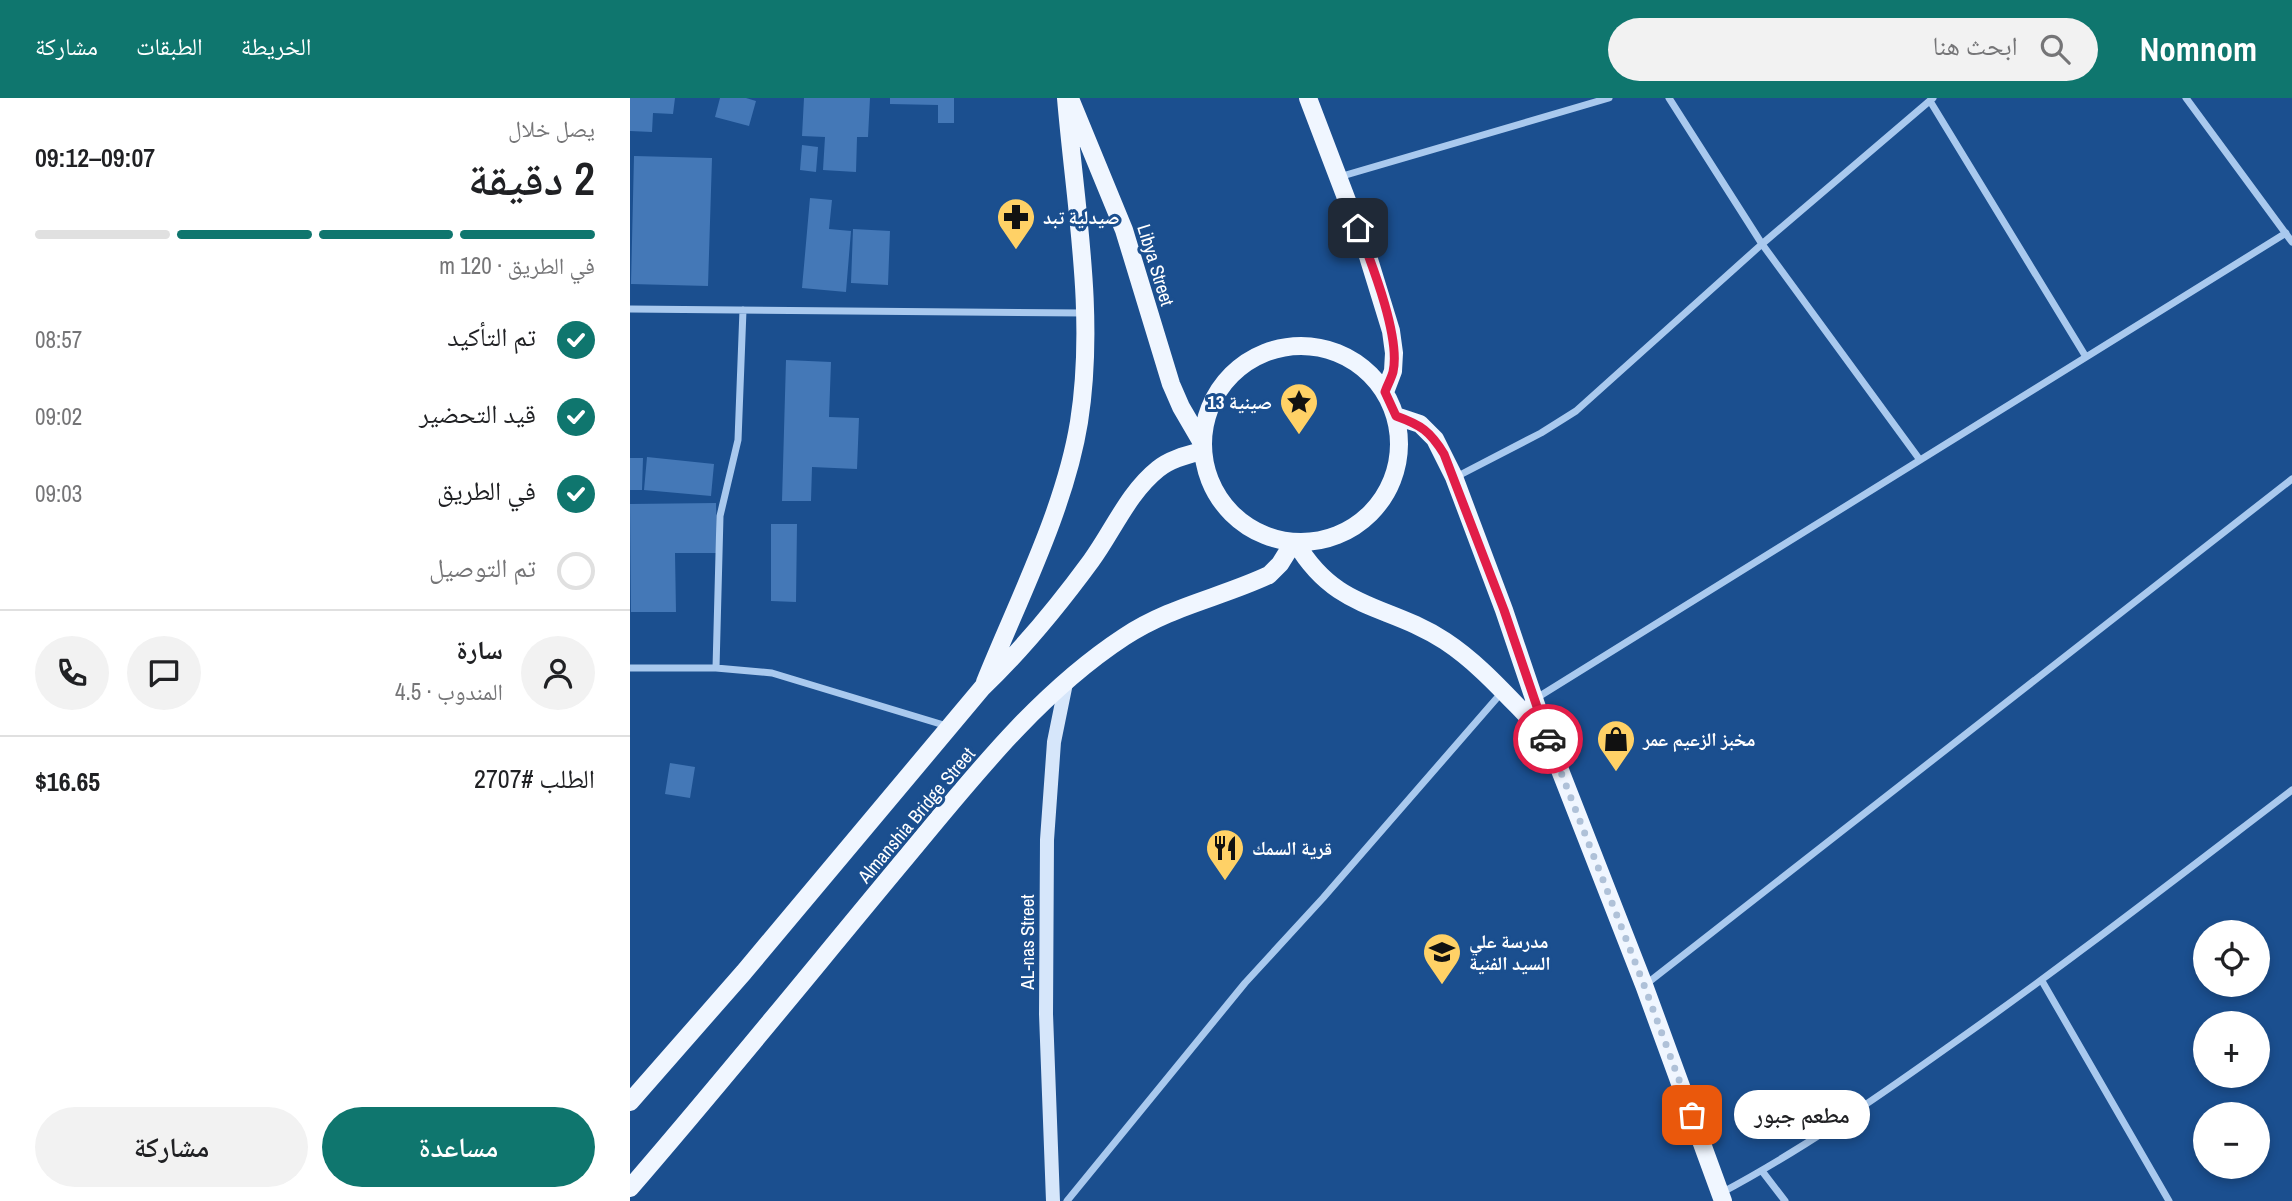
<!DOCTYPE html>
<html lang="ar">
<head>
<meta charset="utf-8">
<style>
  body { margin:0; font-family:"Archivo Narrow","Noto Naskh Arabic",sans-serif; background:#f2f2f2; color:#202124; direction:rtl; height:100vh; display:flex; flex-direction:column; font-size:26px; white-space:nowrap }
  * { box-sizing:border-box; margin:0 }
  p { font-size:23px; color:#757577 }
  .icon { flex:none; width:38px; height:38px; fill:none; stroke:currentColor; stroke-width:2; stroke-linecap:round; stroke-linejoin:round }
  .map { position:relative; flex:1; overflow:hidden; direction:ltr }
  .sheet { display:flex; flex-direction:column; background:#fff; width:630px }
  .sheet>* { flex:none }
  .tools { position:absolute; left:1563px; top:822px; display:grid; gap:14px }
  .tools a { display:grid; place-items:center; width:77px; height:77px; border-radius:50%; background:#fff; box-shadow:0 4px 10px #0003; font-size:35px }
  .pin { position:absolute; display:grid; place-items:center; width:60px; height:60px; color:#fff; margin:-30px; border-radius:14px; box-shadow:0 4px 10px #0006 }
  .courier { position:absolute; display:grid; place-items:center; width:70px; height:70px; margin:-35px; border:5px solid #e11d48; border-radius:50%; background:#fff; color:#222; box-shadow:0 2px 9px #0007 }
  .bubble { position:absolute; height:49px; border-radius:24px; background:#fff; box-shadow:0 4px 10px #0003; font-size:23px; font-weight:600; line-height:49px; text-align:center; direction:rtl }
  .summary em { font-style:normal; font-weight:600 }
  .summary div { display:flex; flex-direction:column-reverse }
  .summary { display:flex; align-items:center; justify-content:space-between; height:119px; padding:0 35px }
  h1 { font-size:46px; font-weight:600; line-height:52px }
  .bar { display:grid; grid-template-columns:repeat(4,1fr); gap:10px 7px; align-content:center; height:84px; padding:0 35px }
  .bar i { height:9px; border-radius:5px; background:#e0e0e0 }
  .bar .active { background:#0f766e }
  .bar p { grid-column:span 4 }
  .line { display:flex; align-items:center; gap:18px; padding:0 35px; border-top:2px solid #e0e0e0 }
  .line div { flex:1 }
  .round { display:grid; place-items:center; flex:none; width:74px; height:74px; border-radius:37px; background:#f2f2f2 }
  ol { padding:0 35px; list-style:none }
  li { display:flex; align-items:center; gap:21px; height:77px }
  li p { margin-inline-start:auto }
  li .icon { padding:7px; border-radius:50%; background:#0f766e; color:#fff; stroke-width:4 }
  li:last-child { color:#757577 }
  li i { width:38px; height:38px; border:4px solid #e0e0e0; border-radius:50% }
  .action { display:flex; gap:14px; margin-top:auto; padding:14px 35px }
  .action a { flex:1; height:80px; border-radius:42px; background:#0f766e; color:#fff; font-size:28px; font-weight:600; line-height:80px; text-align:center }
  .action a+a { background:#f2f2f2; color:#202124 }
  header { display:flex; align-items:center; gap:42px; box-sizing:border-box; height:98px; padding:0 35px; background:#0f766e; color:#fff }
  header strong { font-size:33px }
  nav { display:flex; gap:38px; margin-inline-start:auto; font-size:24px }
  .search { width:490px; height:63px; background:#f2f2f2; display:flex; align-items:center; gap:18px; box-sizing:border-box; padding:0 24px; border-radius:38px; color:#757577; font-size:26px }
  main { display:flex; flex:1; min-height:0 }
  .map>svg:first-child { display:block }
</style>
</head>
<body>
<header>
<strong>Nomnom</strong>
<div class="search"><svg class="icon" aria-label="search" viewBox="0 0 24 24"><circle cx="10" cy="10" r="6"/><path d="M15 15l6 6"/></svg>ابحث هنا</div>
<nav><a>الخريطة</a><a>الطبقات</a><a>مشاركة</a></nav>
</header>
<main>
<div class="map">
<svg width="1662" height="1103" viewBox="0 0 1662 1103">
  <rect width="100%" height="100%" fill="#1b4f8f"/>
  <path fill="#4478b7" d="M 0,0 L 45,0 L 43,16 L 23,15 L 22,34 L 0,33 Z
    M 90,0 L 116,0 L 126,3 L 119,28 L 85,19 Z
    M 174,0 L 240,0 L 238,39 L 227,39 L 226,74 L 193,72 L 195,39 L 172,38 Z
    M 260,0 L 324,0 L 324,25 L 308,25 L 308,7 L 260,6 Z
    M 172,47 L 188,49 L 186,74 L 170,72 Z
    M 4,58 L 82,60 L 78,188 L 1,186 Z
    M 180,100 L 202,102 L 199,131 L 221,133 L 216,194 L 172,190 Z
    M 223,131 L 260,133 L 258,187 L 221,185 Z
    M 156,262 L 201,264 L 199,319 L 229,320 L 227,371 L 182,369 L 181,403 L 152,403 Z
    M 17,359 L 84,366 L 81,398 L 14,392 Z
    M 0,360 L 13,360 L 12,392 L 0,392 Z
    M 86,405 L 87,455 L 45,455 L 46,514 L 1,514 L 0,406 Z
    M 141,426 L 167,426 L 166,504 L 141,503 Z
    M 40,665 L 65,669 L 60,700 L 35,696 Z"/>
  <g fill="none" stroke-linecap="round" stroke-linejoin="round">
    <path stroke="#a9c9ee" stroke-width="7" d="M 1039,0 L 1132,146 L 1290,362
      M 1556,0 L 1662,144
      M 1300,3 L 1456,259
      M 709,79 L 979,0
      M 0,211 L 454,215
      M 826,379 L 911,335 L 946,313 L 1132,146 L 1303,0
      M 0,570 L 86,570 L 142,575 L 317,628
      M 86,570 L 90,418 L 108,342 L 113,212
      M 905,601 L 1656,135
      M 1412,883 L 1539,1103
      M 1015,887 L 1662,381
      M 1132,1073 L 1155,1103
      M 1091,1095 C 1170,1053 1245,1001 1318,949 C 1435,867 1548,779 1662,692
      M 437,1103 L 615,885 L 693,800 L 873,593"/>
    <path stroke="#d6e6fa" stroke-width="14" d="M 423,1103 L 416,916 L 417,742 L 424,644 L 436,585"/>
    <path stroke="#f0f6ff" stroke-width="18" d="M 678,0 L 737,155 L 761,233 L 764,255 L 763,273 L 755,294
      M 441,3 L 494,132 L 541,286 L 551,309 L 572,345
      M573 346a98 98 0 1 1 196 0a98 98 0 1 1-196 0Z
      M 766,318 L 790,326 L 805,341 L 824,379 L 874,512 L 917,639 L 1014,887 L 1093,1103
      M 666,445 C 707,514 757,505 815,543 C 853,568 882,604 914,635
      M 355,584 C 388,502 435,411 449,324 C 466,217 445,107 436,0
      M 0,1004 L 114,874 L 352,590 C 393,551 428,508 461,463 C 483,433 498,395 528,371 C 540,361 557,357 572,353
      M 0,1090 C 91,985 179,876 268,769 C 336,688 404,598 494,539 C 541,508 590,500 639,477 L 650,466 L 663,445"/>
  </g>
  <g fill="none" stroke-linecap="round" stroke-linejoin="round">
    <path stroke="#afc1d8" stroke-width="7" stroke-dasharray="0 12.6" d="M 918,641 L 1014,887 L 1062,1017"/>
    <path stroke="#e11d48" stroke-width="9" d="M 728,130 C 741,164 771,239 763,274 C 761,281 757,288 755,294 L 766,318 C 791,327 800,333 814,356 L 874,512 L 918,641"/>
  </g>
  <defs>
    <symbol id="pharmacy-pin" viewBox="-11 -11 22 30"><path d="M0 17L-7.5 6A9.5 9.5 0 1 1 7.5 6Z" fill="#ffd166" stroke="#1b4f8f"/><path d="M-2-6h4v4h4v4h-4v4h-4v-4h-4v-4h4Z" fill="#111"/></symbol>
    <symbol id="sight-pin" viewBox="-11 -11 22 30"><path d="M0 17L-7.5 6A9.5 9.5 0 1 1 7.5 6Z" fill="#ffd166" stroke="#1b4f8f"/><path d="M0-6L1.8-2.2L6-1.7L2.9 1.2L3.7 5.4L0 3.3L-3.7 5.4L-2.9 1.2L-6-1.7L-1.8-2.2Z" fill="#111"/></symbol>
    <symbol id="shop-pin" viewBox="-11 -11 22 30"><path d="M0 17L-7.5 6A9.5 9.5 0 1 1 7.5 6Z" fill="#ffd166" stroke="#1b4f8f"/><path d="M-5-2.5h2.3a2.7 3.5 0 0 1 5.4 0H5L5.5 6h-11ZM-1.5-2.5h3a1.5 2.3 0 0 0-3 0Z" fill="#111"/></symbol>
    <symbol id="restaurant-pin" viewBox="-11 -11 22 30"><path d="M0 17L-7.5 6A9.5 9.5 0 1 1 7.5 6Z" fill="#ffd166" stroke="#1b4f8f"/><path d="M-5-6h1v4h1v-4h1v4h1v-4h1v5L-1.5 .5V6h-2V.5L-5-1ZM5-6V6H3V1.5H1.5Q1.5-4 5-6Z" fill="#111"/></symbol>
    <symbol id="school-pin" viewBox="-11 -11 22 30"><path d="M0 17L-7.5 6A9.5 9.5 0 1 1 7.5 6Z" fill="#ffd166" stroke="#1b4f8f"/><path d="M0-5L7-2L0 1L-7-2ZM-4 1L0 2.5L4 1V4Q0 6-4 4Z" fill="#111"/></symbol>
  </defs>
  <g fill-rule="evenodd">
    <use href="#pharmacy-pin" x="364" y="97" width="44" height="60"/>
    <use href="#sight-pin" x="647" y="282" width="44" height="60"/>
    <use href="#shop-pin" x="964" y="619" width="44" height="60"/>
    <use href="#restaurant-pin" x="573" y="728" width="44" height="60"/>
    <use href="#school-pin" x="790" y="832" width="44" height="60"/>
  </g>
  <g text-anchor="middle" stroke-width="6" stroke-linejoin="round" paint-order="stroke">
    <g font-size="19" font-weight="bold" fill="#fff" stroke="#1b4f8f" text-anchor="start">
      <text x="413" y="126">صيدلية تبد</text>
      <text x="642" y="311" text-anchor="end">صينية 13</text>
      <text x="1013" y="648">مخبز الزعيم عمر</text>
      <text x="622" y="757">قرية السمك</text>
      <text x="839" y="850">مدرسة علي<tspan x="839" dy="22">السيد الفنية</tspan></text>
    </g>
    <g font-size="19" fill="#fff" stroke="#1b4f8f">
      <text transform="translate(526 167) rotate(73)" y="7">Libya Street</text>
      <text transform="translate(286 717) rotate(-50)" y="7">Almanshia Bridge Street</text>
      <text transform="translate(397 844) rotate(-90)" y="7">AL-nas Street</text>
    </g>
  </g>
</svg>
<div class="tools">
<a><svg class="icon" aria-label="locate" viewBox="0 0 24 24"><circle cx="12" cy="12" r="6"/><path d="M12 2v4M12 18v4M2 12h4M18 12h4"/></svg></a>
<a>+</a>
<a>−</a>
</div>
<div class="pin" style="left:1062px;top:1017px;background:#ea580c"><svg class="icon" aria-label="bag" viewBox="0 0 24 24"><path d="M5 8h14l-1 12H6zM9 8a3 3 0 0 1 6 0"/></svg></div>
<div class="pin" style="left:728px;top:130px;background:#1f2937"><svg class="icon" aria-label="home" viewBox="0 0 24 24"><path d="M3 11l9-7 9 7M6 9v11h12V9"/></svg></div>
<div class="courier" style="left:918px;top:641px"><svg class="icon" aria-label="car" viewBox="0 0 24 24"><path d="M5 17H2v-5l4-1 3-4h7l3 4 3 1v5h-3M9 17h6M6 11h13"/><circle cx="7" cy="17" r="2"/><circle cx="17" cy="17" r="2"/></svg></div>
<div class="bubble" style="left:1104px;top:992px;width:136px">مطعم جبور</div>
</div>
<section class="sheet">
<div class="summary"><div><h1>2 دقيقة</h1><p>يصل خلال</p></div><em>09:07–09:12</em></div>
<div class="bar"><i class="active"></i><i class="active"></i><i class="active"></i><i></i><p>في الطريق · 120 m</p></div>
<ol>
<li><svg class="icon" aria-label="check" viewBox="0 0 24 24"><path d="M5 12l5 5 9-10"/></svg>تم التأكيد<p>08:57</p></li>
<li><svg class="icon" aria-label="check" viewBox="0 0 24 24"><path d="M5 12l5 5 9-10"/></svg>قيد التحضير<p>09:02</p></li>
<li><svg class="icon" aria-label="check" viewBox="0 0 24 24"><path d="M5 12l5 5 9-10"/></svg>في الطريق<p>09:03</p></li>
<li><i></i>تم التوصيل</li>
</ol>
<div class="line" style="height:126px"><a class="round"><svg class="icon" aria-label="person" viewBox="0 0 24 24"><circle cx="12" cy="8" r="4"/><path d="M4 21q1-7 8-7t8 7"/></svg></a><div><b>سارة</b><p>المندوب · 4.5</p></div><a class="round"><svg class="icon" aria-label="chat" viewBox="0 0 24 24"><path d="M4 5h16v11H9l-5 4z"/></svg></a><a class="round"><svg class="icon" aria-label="phone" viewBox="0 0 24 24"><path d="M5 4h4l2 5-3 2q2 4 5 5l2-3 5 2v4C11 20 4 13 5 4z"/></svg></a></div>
<div class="line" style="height:91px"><div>الطلب #2707</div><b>$16.65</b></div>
<div class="action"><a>مساعدة</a><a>مشاركة</a></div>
</section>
</main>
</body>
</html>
